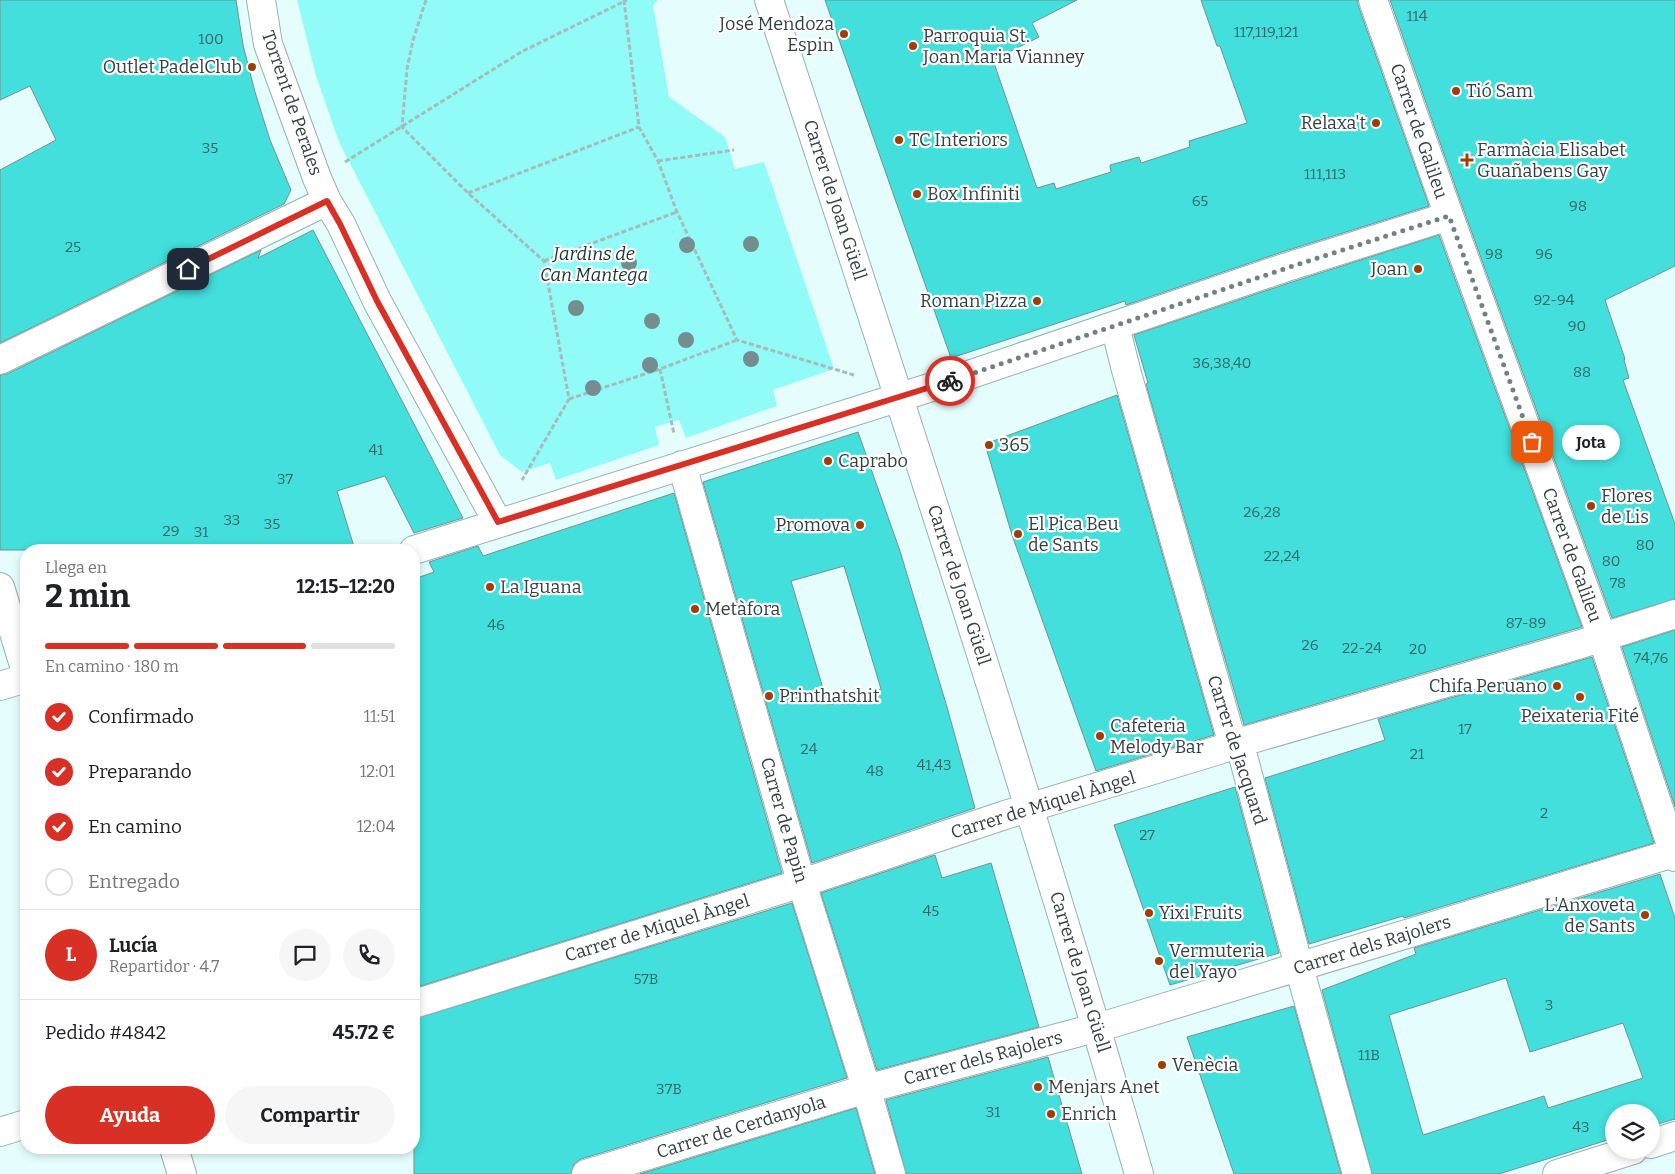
<!DOCTYPE html>
<html lang="es">
<head>
<meta charset="utf-8">
<style>
  body { margin:0; font-family:Bitter,serif; background:#f6f6f6; color:#202124; height:100vh; display:flex; flex-direction:column; font-size:19px; white-space:nowrap }
  * { box-sizing:border-box; margin:0 }
  p { font-size:16px; color:#757577 }
  .icon { flex:none; width:28px; height:28px; fill:none; stroke:currentColor; stroke-width:2; stroke-linecap:round; stroke-linejoin:round }
  .map { position:relative; flex:1; overflow:hidden }
  .panel { position:absolute; left:20px; top:544px; width:400px; height:610px; display:flex; flex-direction:column; background:#fff; border-radius:20px; box-shadow:0 2px 8px #0003 }
  .panel>* { flex:none }
  .fabs { position:absolute; left:1605px; top:1104px; display:grid; gap:10px }
  .fabs a { display:grid; place-items:center; width:55px; height:55px; border-radius:50%; background:#fff; box-shadow:0 2px 8px #0003; font-size:25px }
  .pin { position:absolute; display:grid; place-items:center; width:42px; height:42px; color:#fff; margin:-21px; border-radius:10px; box-shadow:0 2px 8px #0006 }
  .courier { position:absolute; display:grid; place-items:center; width:50px; height:50px; margin:-25px; border:4px solid #d93025; border-radius:50%; background:#fff; color:#222; box-shadow:0 1px 6px #0007 }
  .bubble { position:absolute; height:35px; border-radius:18px; background:#fff; box-shadow:0 2px 8px #0003; font-size:16px; font-weight:700; line-height:35px; text-align:center }
  .headline em { font-style:normal; font-weight:700 }
  .headline div { display:flex; flex-direction:column-reverse }
  .headline { display:flex; align-items:center; justify-content:space-between; height:85px; padding:0 25px }
  h1 { font-size:32px; font-weight:700; line-height:38px }
  .bar { display:grid; grid-template-columns:repeat(4,1fr); gap:8px 5px; align-content:center; height:60px; padding:0 25px }
  .bar i { height:6px; border-radius:4px; background:#e0e0e0 }
  .bar .selected { background:#d93025 }
  .bar p { grid-column:span 4 }
  .line { display:flex; align-items:center; gap:12px; padding:0 25px; border-top:1px solid #e0e0e0 }
  .line div { flex:1 }
  .round { display:grid; place-items:center; flex:none; width:52px; height:52px; border-radius:26px; background:#f6f6f6 }
  ol { padding:0 25px; list-style:none }
  li { display:flex; align-items:center; gap:15px; height:55px }
  li p { margin-inline-start:auto }
  li .icon { padding:5px; border-radius:50%; background:#d93025; color:#fff; stroke-width:4 }
  li:last-child { color:#757577 }
  li i { width:28px; height:28px; border:2px solid #e0e0e0; border-radius:50% }
  .action { display:flex; gap:10px; margin-top:auto; padding:10px 25px }
  .action a { flex:1; height:58px; border-radius:30px; background:#d93025; color:#fff; font-size:20px; font-weight:700; line-height:58px; text-align:center }
  .action a+a { background:#f6f6f6; color:#202124 }
  .map>svg:first-child { display:block }
</style>
</head>
<body>
<div class="map">
<svg width="1675" height="1174" viewBox="0 0 1675 1174">
  <rect width="100%" height="100%" fill="#e5fefd"/>
  <path fill="#91fbf8" d="M 297,0 L 658,0 L 653,5 L 669,97 L 725,137 L 735,169 L 764,162 L 834,369 L 773,390 L 777,406 L 686,438 L 679,420 L 655,427 L 659,445 L 556,480 L 550,463 L 522,472 L 500,455 L 339,142 L 316,76 Z"/>
  <path fill="#42dfdd" stroke="#759190" fill-rule="evenodd" d="M 0,0 L 236,0 L 243,45 L 255,92 L 270,140 L 291,190 L 284,204 L 0,343 L 0,170 L 56,140 L 30,86 L 0,100 Z
    M 825,0 L 1077,0 L 1032,23 L 1039,37 L 993,60 L 1037,188 L 1054,183 L 1056,189 L 1111,172 L 1110,165 L 1139,157 L 1141,163 L 1190,147 L 1189,141 L 1247,123 L 1220,46 L 1217,46 L 1201,0 L 1358,0 L 1358,5 L 1429,206 L 1282,252 L 1126,305 L 1125,301 L 951,358 Z
    M 1390,0 L 1675,0 L 1675,266 L 1605,300 L 1625,359 L 1624,360 L 1629,378 L 1623,380 L 1675,524 L 1675,599 L 1612,618 L 1464,211 Z
    M 313,230 L 463,518 L 414,533 L 385,476 L 337,491 L 355,550 L 0,550 L 0,375 L 7,374 L 261,250 L 258,258 Z
    M 1439,235 L 1582,627 L 1244,725 L 1146,384 L 1148,383 L 1134,335 L 1292,282 Z
    M 1117,395 L 1214,735 L 1096,771 L 1012,535 L 985,444 Z
    M 858,432 L 900,551 L 947,707 L 975,808 L 812,863 L 703,482 ZM 844,566 L 881,689 L 828,705 L 791,581 Z
    M 674,493 L 782,873 L 414,988 L 414,579 L 434,572 L 429,562 L 478,546 L 483,556 Z
    M 1675,630 L 1675,807 L 1622,647 Z
    M 1592,657 L 1654,843 L 1404,918 L 1403,916 L 1309,944 L 1265,778 L 1385,740 L 1378,719 Z
    M 1235,787 L 1279,953 L 1170,985 L 1114,825 Z
    M 935,855 L 942,878 L 991,863 L 1039,1027 L 877,1070 L 821,893 Z
    M 1660,874 L 1675,918 L 1675,1119 L 1651,1126 L 1651,1112 L 1614,1112 L 1614,1138 L 1499,1174 L 1372,1174 L 1322,990 L 1416,954 L 1414,948 ZM 1506,978 L 1530,1052 L 1623,1023 L 1643,1078 L 1548,1108 L 1544,1096 L 1423,1135 L 1389,1015 Z
    M 792,903 L 847,1078 L 581,1159 L 574,1164 L 571,1174 L 414,1174 L 414,1019 Z
    M 1294,1006 L 1341,1174 L 1234,1174 L 1187,1037 Z
    M 1048,1057 L 1082,1174 L 906,1174 L 886,1100 Z
    M 856,1108 L 875,1174 L 640,1174 Z"/>
  <g fill="none" stroke-linecap="round" stroke-linejoin="round">
    <defs>
      <path id="minor" d="M 261,0 L 268,44 L 317,178 L 327,201 L 341,224 L 377,301 L 498,523
        M 769,0 C 897,390 1025,780 1139,1174
        M 1373,0 L 1449,216 L 1602,637 L 1675,857
        M 1115,326 L 1126,370 L 1229,731 L 1238,743 L 1243,756 L 1299,967 L 1357,1174
        M 0,360 L 327,201
        M 682,465 L 798,871 L 864,1081 L 891,1174
        M 414,550 L 951,381 L 1287,267 L 1449,216
        M 0,587 L 26,672
        M 0,686 L 26,678
        M 414,1004 L 802,883 L 1005,815 L 1219,750 L 1238,743 L 1581,644 L 1675,614
        M 0,1132 L 26,1124
        M 1651,1144 L 1675,1136
        M 174,1148 L 182,1174
        M 586,1174 L 866,1089 L 1110,1024 L 1674,853
        M 1557,1174 L 1633,1150"/>
    </defs>
    <use href="#minor" stroke="#95b2b1" stroke-width="30"/>
    <path stroke="#a6bbba" stroke-width="3" stroke-dasharray="5 2.5" stroke-linecap="butt" d="M 426,0 L 413,40 L 407,69 L 402,127 L 468,193 L 544,261 L 569,399 L 522,480
      M 624,0 L 639,127 L 658,161 L 677,212 L 737,340 L 854,375
      M 658,161 L 734,150
      M 345,162 L 521,52 L 627,0
      M 468,193 L 639,127
      M 544,261 L 677,212
      M 660,369 L 674,434
      M 569,399 L 660,369 L 737,340"/>
    <use href="#minor" stroke="#fff" stroke-width="28"/>
  </g>
  <g fill="#748e8d">
    <circle cx="751" cy="244" r="8"/>
    <circle cx="687" cy="245" r="8"/>
    <circle cx="629" cy="263" r="8"/>
    <circle cx="576" cy="308" r="8"/>
    <circle cx="652" cy="321" r="8"/>
    <circle cx="686" cy="340" r="8"/>
    <circle cx="751" cy="359" r="8"/>
    <circle cx="650" cy="365" r="8"/>
    <circle cx="593" cy="388" r="8"/>
  </g>
  <g fill="none" stroke-linecap="round" stroke-linejoin="round">
    <path stroke="#718282" stroke-width="5" stroke-dasharray="0 9" d="M 950,381 L 1287,268 L 1449,216 L 1532,442"/>
    <path stroke="#d93025" stroke-width="6" d="M 188,269 L 327,201 L 340,224 L 377,301 L 498,522 L 950,381"/>
  </g>
  <g fill="#a03d00" stroke="#fff" stroke-width="2">
    <circle cx="844" cy="34" r="5"/>
    <circle cx="913" cy="46" r="5"/>
    <circle cx="252" cy="67" r="5"/>
    <circle cx="1456" cy="91" r="5"/>
    <circle cx="1376" cy="123" r="5"/>
    <circle cx="899" cy="140" r="5"/>
    <path d="M1464.5 152.5h5v5h5v5h-5v5h-5v-5h-5v-5h5z"/>
    <circle cx="917" cy="194" r="5"/>
    <circle cx="1418" cy="269" r="5"/>
    <circle cx="1037" cy="301" r="5"/>
    <circle cx="989" cy="445" r="5"/>
    <circle cx="828" cy="461" r="5"/>
    <circle cx="1591" cy="506" r="5"/>
    <circle cx="860" cy="525" r="5"/>
    <circle cx="1018" cy="534" r="5"/>
    <circle cx="490" cy="587" r="5"/>
    <circle cx="695" cy="609" r="5"/>
    <circle cx="1557" cy="686" r="5"/>
    <circle cx="769" cy="696" r="5"/>
    <circle cx="1580" cy="697" r="5"/>
    <circle cx="1100" cy="736" r="5"/>
    <circle cx="1149" cy="913" r="5"/>
    <circle cx="1645" cy="915" r="5"/>
    <circle cx="1159" cy="961" r="5"/>
    <circle cx="1162" cy="1065" r="5"/>
    <circle cx="1038" cy="1087" r="5"/>
    <circle cx="1051" cy="1114" r="5"/>
  </g>
  <g text-anchor="middle" stroke-width="4.5" stroke-linejoin="round" paint-order="stroke">
    <g font-size="15" fill="#376866">
      <text x="1417" y="21">114</text>
      <text x="1266" y="37">117,119,121</text>
      <text x="211" y="44">100</text>
      <text x="210" y="153">35</text>
      <text x="1325" y="179">111,113</text>
      <text x="1200" y="206">65</text>
      <text x="1578" y="211">98</text>
      <text x="73" y="252">25</text>
      <text x="1494" y="259">98</text>
      <text x="1544" y="259">96</text>
      <text x="1554" y="305">92-94</text>
      <text x="1577" y="331">90</text>
      <text x="1222" y="368">36,38,40</text>
      <text x="1582" y="377">88</text>
      <text x="376" y="455">41</text>
      <text x="285" y="484">37</text>
      <text x="1262" y="517">26,28</text>
      <text x="232" y="525">33</text>
      <text x="272" y="529">35</text>
      <text x="171" y="536">29</text>
      <text x="201" y="537">31</text>
      <text x="1645" y="550">80</text>
      <text x="1282" y="561">22,24</text>
      <text x="1611" y="566">80</text>
      <text x="1618" y="588">78</text>
      <text x="1526" y="628">87-89</text>
      <text x="496" y="630">46</text>
      <text x="1310" y="650">26</text>
      <text x="1362" y="653">22-24</text>
      <text x="1418" y="654">20</text>
      <text x="1651" y="663">74,76</text>
      <text x="1465" y="734">17</text>
      <text x="809" y="754">24</text>
      <text x="1417" y="759">21</text>
      <text x="934" y="770">41,43</text>
      <text x="875" y="776">48</text>
      <text x="1544" y="818">2</text>
      <text x="1147" y="840">27</text>
      <text x="931" y="916">45</text>
      <text x="646" y="984">57B</text>
      <text x="1549" y="1010">3</text>
      <text x="1369" y="1060">11B</text>
      <text x="669" y="1094">37B</text>
      <text x="993" y="1117">31</text>
      <text x="1581" y="1132">43</text>
    </g>
    <g font-size="18" fill="#33403f" stroke="#fff" text-anchor="start">
      <text x="834" y="30" text-anchor="end">José Mendoza<tspan x="834" dy="21">Espin</tspan></text>
      <text x="923" y="42">Parroquia St.<tspan x="923" dy="21">Joan Maria Vianney</tspan></text>
      <text x="242" y="73" text-anchor="end">Outlet PadelClub</text>
      <text x="1466" y="97">Tió Sam</text>
      <text x="1366" y="129" text-anchor="end">Relaxa't</text>
      <text x="909" y="146">TC Interiors</text>
      <text x="1477" y="156">Farmàcia Elisabet<tspan x="1477" dy="21">Guañabens Gay</tspan></text>
      <text x="927" y="200">Box Infiniti</text>
      <text x="1408" y="275" text-anchor="end">Joan</text>
      <text x="1027" y="307" text-anchor="end">Roman Pizza</text>
      <text x="999" y="451">365</text>
      <text x="838" y="467">Caprabo</text>
      <text x="1601" y="502">Flores<tspan x="1601" dy="21">de Lis</tspan></text>
      <text x="1028" y="530">El Pica Beu<tspan x="1028" dy="21">de Sants</tspan></text>
      <text x="850" y="531" text-anchor="end">Promova</text>
      <text x="500" y="593">La Iguana</text>
      <text x="705" y="615">Metàfora</text>
      <text x="1547" y="692" text-anchor="end">Chifa Peruano</text>
      <text x="779" y="702">Printhatshit</text>
      <text x="1580" y="722" text-anchor="middle">Peixateria Fité</text>
      <text x="1110" y="732">Cafeteria<tspan x="1110" dy="21">Melody Bar</tspan></text>
      <text x="1635" y="911" text-anchor="end">L'Anxoveta<tspan x="1635" dy="21">de Sants</tspan></text>
      <text x="1159" y="919">Yixi Fruits</text>
      <text x="1169" y="957">Vermuteria<tspan x="1169" dy="21">del Yayo</tspan></text>
      <text x="1172" y="1071">Venècia</text>
      <text x="1048" y="1093">Menjars Anet</text>
      <text x="1061" y="1120">Enrich</text>
    </g>
    <g font-size="18" fill="#33403f" stroke="#fff">
      <text transform="translate(292 103) rotate(71)" y="6">Torrent de Perales</text>
      <text transform="translate(1419 131) rotate(71)" y="6">Carrer de Galileu</text>
      <text transform="translate(835 200) rotate(72)" y="6">Carrer de Joan Güell</text>
      <text transform="translate(1572 555) rotate(70)" y="6">Carrer de Galileu</text>
      <text transform="translate(959 585) rotate(72)" y="6">Carrer de Joan Güell</text>
      <text transform="translate(1237 750) rotate(72)" y="6">Carrer de Jacquard</text>
      <text transform="translate(1043 805) rotate(-17)" y="6">Carrer de Miquel Àngel</text>
      <text transform="translate(784 820) rotate(74)" y="6">Carrer de Papin</text>
      <text transform="translate(657 928) rotate(-17)" y="6">Carrer de Miquel Àngel</text>
      <text transform="translate(1372 945) rotate(-17)" y="6">Carrer dels Rajolers</text>
      <text transform="translate(1080 972) rotate(73)" y="6">Carrer de Joan Güell</text>
      <text transform="translate(983 1058) rotate(-15)" y="6">Carrer dels Rajolers</text>
      <text transform="translate(741 1127) rotate(-17)" y="6">Carrer de Cerdanyola</text>
    </g>
    <g font-size="18" font-style="italic" fill="#183231" stroke="#fff">
      <text x="594" y="260">Jardins de<tspan x="594" dy="21">Can Mantega</tspan></text>
    </g>
  </g>
</svg>
<div class="fabs">
<a><svg class="icon" aria-label="layers" viewBox="0 0 24 24"><path d="M12 4l9 5-9 5-9-5zM3 14l9 5 9-5"/></svg></a>
</div>
<div class="pin" style="left:1532px;top:442px;background:#ea580c"><svg class="icon" aria-label="bag" viewBox="0 0 24 24"><path d="M5 8h14l-1 12H6zM9 8a3 3 0 0 1 6 0"/></svg></div>
<div class="pin" style="left:188px;top:269px;background:#1f2937"><svg class="icon" aria-label="home" viewBox="0 0 24 24"><path d="M3 11l9-7 9 7M6 9v11h12V9"/></svg></div>
<div class="courier" style="left:950px;top:381px"><svg class="icon" aria-label="bike" viewBox="0 0 24 24"><circle cx="6" cy="16" r="4"/><circle cx="18" cy="16" r="4"/><path d="M6 16l4-8h5l3 8M10 8l3 8H6M13 5h3"/></svg></div>
<div class="bubble" style="left:1562px;top:425px;width:58px">Jota</div>
<section class="panel">
<div class="headline"><div><h1>2 min</h1><p>Llega en</p></div><em>12:15–12:20</em></div>
<div class="bar"><i class="selected"></i><i class="selected"></i><i class="selected"></i><i></i><p>En camino · 180 m</p></div>
<ol>
<li><svg class="icon" aria-label="check" viewBox="0 0 24 24"><path d="M5 12l5 5 9-10"/></svg>Confirmado<p>11:51</p></li>
<li><svg class="icon" aria-label="check" viewBox="0 0 24 24"><path d="M5 12l5 5 9-10"/></svg>Preparando<p>12:01</p></li>
<li><svg class="icon" aria-label="check" viewBox="0 0 24 24"><path d="M5 12l5 5 9-10"/></svg>En camino<p>12:04</p></li>
<li><i></i>Entregado</li>
</ol>
<div class="line" style="height:90px"><b class="round" style="background:#d93025;color:#fff">L</b><div><b>Lucía</b><p>Repartidor · 4.7</p></div><a class="round"><svg class="icon" aria-label="chat" viewBox="0 0 24 24"><path d="M4 5h16v11H9l-5 4z"/></svg></a><a class="round"><svg class="icon" aria-label="phone" viewBox="0 0 24 24"><path d="M5 4h4l2 5-3 2q2 4 5 5l2-3 5 2v4C11 20 4 13 5 4z"/></svg></a></div>
<div class="line" style="height:65px"><div>Pedido #4842</div><b>45.72 €</b></div>
<div class="action"><a>Ayuda</a><a>Compartir</a></div>
</section>
</div>
</body>
</html>
